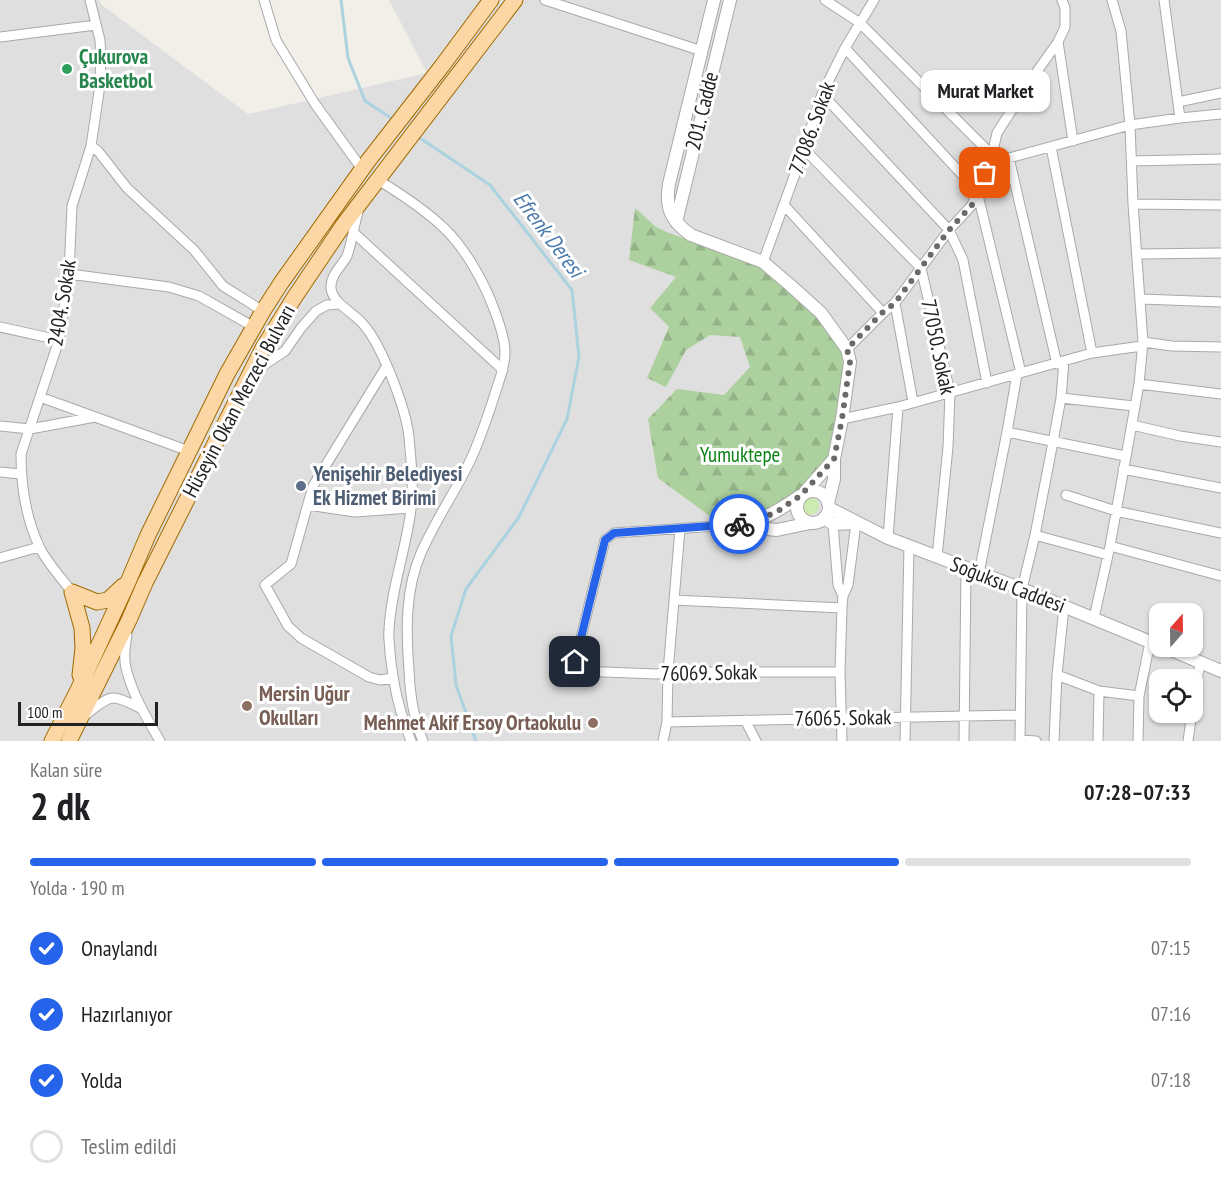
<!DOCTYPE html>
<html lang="tr">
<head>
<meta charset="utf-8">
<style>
  body { margin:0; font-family:"PT Sans Narrow",sans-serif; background:#f2f2f2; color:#202124; height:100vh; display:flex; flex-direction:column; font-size:22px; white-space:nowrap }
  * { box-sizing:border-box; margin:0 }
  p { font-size:20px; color:#757577 }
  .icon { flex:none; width:33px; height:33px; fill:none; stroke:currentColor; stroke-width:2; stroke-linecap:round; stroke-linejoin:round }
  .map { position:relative; height:741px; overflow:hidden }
  .drawer { display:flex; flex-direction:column; background:#fff; flex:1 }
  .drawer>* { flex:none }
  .needle { width:39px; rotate:20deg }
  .controls { position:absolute; left:1149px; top:603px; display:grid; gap:12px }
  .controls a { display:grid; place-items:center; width:54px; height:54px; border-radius:12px; background:#fff; box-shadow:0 2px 4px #0004; font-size:30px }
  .scale { position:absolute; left:18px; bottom:15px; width:140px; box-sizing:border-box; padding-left:6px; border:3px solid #222; border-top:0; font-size:16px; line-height:21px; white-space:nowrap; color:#222; -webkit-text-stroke:4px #fff; paint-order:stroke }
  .pin { position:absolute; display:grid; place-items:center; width:51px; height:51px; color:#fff; margin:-26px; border-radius:12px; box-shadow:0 3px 9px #0006 }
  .courier { position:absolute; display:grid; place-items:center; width:60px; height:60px; margin:-30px; border:4px solid #2563eb; border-radius:50%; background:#fff; color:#222; box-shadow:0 2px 8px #0007 }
  .bubble { position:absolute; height:42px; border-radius:12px; background:#fff; box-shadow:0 2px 4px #0004; font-size:20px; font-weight:600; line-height:42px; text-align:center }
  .head em { font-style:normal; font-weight:600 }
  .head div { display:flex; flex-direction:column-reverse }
  .head { display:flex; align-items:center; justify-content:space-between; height:102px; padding:0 30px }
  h1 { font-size:39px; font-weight:600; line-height:45px }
  .bar { display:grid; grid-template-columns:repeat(4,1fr); gap:9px 6px; align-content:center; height:72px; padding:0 30px }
  .bar i { height:8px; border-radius:4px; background:#e0e0e0 }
  .bar .on { background:#2563eb }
  .bar p { grid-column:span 4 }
  ol { padding:0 30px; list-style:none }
  li { display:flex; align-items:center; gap:18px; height:66px }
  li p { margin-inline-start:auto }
  li .icon { padding:6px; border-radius:50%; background:#2563eb; color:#fff; stroke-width:4 }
  li:last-child { color:#757577 }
  li i { width:33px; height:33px; border:3px solid #e0e0e0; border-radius:50% }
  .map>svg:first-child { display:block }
</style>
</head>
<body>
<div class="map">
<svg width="1221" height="741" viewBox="0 0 1221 741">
  <defs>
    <pattern id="forest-firs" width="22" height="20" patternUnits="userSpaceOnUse" patternTransform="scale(1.5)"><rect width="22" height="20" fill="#add19e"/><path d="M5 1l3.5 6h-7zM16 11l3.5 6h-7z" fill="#95b388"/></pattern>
  </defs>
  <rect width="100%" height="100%" fill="#f2efe9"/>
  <path fill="#e0dfdf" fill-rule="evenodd" d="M 0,0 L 98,0 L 102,5 L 248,114 L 427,73 L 389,0 L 1221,0 L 1221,741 L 0,741 ZM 1160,614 L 1192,614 L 1192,646 L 1160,646 ZM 1160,680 L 1192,680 L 1192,712 L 1160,712 Z"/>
  <path fill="#cdebb0" d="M801 506a9 9 0 1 1 18 0a9 9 0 1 1-18 0Z"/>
  <path fill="url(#forest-firs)" d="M 635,208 L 656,227 L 669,233 L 744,259 L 754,264 L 774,278 L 807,305 L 842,349 L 845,359 L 833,448 L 827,461 L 795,497 L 752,519 L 711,517 L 658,478 L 648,419 L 677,389 L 724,395 L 750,367 L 740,337 L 710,335 L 686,350 L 666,387 L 647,378 L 669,327 L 650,308 L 676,277 L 629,260 Z"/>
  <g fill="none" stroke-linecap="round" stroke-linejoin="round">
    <path stroke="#aad3df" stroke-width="3" d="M 341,0 L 348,58 L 365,101 L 394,120
      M 417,136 L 490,185 L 572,290 L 579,357 L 567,419 L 519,517 L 466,589 L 451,636 L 456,685 L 476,741"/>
    <defs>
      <path id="minor" d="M 264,0 L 276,40 L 315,104 L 362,169
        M 545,0 L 702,51
        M 825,0 L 860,23 L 992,155 L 1009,158 L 1130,125 L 1180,118 L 1221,114
        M 1164,0 L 1180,118
        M 0,37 L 96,25
        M 1058,42 L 1073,141
        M 845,48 L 977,191 L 1021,373
        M 822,94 L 949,230 L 963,260 L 987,383
        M 1178,102 L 1221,93
        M 91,146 L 98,151 L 127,188 L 194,250 L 223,286 L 263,311
        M 1051,147 L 1092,353
        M 804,149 L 921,268 L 950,393 L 948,447 L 937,557
        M 1009,158 L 1057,364
        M 1132,161 L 1221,159
        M 378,180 C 401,194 424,209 444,228 C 465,248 484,282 494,309 C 499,322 505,338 505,353 C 505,368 498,383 494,397 C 487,418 480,440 470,461 C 455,492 435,521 421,553 C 405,590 406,631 409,670 C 410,694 413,718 423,741
        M 1133,204 L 1221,205
        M 784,205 L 883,313
        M 358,212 C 354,226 352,242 347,256 C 342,266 330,275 331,288 C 332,303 354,313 363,324 C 382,345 406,409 409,437 C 411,461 414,486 411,509 C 406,550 391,589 389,630 C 388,638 390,645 390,653 C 393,684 399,712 411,741
        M 353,232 L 503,370
        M 1137,254 L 1221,253
        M 763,262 L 804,149 L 822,94 L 845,48 L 874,0
        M 69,274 L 169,287 L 199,296 L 254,327
        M 1141,299 L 1221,302
        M 895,303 L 913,402
        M 0,327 L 59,340
        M 1143,342 L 1172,346 L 1221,347
        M 847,349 L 883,313 L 895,303 L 949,230 L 972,205 L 992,155 L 997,133 L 1033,77 L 1058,42 L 1065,27 L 1065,8 L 1062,0
        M 386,367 L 313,486 L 291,564 L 265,585 L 288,626 L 301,638 L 369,677 L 380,680 L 393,678
        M 254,374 L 264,365 L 285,351 L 301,328 L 316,311 L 327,305 L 339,304
        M 1139,384 L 1221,394
        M 40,397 L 189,451
        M 1061,398 L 1134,406
        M 842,419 L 898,407 L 1092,353 L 1142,346
        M 1132,425 L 1180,436 L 1221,442
        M 0,426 L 30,429 L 95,417
        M 1007,432 L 1125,456
        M 1123,469 L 1221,488
        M 0,472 L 21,474
        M 1066,495 L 1116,511 L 1221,533
        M 308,505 L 355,512 L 411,508
        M 833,524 L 838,585 L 843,596
        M 732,525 L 614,533 L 605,540 L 575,662 L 578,671 L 657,674 L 668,672 L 840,672
        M 1035,535 L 1108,555
        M 888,538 L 898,407
        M 1110,546 L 1221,576
        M 0,558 L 39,547
        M 979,573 L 1007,432 L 1017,374
        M 72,592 C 62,579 45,560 39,546 C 26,518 21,484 21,454 L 59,340 L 69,274 L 72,206 L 91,146 L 99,92 L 101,60 L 100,40 L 90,0
        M 674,600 L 842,608
        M 1094,618 L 1110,546 L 1139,384 L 1143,342 L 1133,204 L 1130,125 L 1121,31 L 1112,0
        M 127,635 C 125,647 123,660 127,672 C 134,697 147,719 160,741
        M 1057,675 L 1099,691 L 1139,696
        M 1192,711 L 1200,663
        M 83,717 C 91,711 103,699 113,698 C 122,698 134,705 142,709
        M 745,720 L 756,741
        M 667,722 L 1019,715
        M 1020,740 L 1036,741
        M 663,741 L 667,722 L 668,672 L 680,529
        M 842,741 L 840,672 L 842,608 L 843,596 L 848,585 L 856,523
        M 905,741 L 909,546
        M 964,741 L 966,568
        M 1020,741 L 1022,589 L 1035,535 L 1053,442 L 1061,398 L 1064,361
        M 1054,741 L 1057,675 L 1064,607
        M 1098,741 L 1099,691
        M 1138,741 L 1139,696 L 1150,642
        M 1188,741 L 1192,712"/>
      <path id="tertiary" d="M 714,0 L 669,184 C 665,208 671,221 691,235 L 763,262 L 790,285 L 821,313 L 847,349 L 850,362 L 842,419 L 834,459 L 834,479 L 828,503
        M 676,222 L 730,0
        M797 507a16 16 0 1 1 32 0a16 16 0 1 1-32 0Z
        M 805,492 L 834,459
        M 829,508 L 888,538 L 1022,589 L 1160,646
        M 824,518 L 833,524 L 854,523
        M 745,523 C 766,519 782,508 800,496
        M 732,525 L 777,530 L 810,523
        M 1162,646 L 1221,671"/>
      <path id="primary" d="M 72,592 L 82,628 L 83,648 L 80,675
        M 72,592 L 97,602 L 108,600 L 123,586
        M 52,741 L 78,690 L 128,582 L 148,535 L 227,374 L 263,311 L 281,283 L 368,161 L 442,66 L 491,0
        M 69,741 L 129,620 L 145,583 L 263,348 L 294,298 L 344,224 L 515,0"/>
    </defs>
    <use href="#minor" stroke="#a9a9a9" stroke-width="11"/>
    <use href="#tertiary" stroke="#a9a9a9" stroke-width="14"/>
    <use href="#primary" stroke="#a06b00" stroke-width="17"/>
    <use href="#minor" stroke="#fff" stroke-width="9"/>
    <use href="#tertiary" stroke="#fff" stroke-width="12"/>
    <use href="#primary" stroke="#fcd6a4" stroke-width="15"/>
  </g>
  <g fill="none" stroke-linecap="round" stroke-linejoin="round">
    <path stroke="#6b6a68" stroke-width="6" stroke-dasharray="0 10.8" d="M 739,524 L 758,520 L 778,511 L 800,496 L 834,459 L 842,419 L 850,362 L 847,349 L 882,313 L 895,303 L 949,230 L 972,205 L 985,173"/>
    <path stroke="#2563eb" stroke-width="8" d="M 575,662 L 605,540 L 614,533 L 739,524"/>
  </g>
  <circle fill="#2e9e5b" stroke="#fff" stroke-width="2" cx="67" cy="69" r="6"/>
  <circle fill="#5c6f8a" stroke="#fff" stroke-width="2" cx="301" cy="486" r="6"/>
  <g fill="#8d6e63" stroke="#fff" stroke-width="2">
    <circle cx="247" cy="706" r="6"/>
    <circle cx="593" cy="723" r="6"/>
  </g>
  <g text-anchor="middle" stroke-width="6" stroke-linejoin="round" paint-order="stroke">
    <g font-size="21" font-weight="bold" fill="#27864d" stroke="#fff" text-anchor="start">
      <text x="79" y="64">Çukurova<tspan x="79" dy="24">Basketbol</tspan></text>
    </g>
    <g font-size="21" fill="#222" stroke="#fff">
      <text transform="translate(702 111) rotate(-76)" y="7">201. Cadde</text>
      <text transform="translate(812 128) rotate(-70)" y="7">77086. Sokak</text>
      <text transform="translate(62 303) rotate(-81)" y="7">2404. Sokak</text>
      <text transform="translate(938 347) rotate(78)" y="7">77050. Sokak</text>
      <text transform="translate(239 401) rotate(-62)" y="7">Hüseyin Okan Merzeci Bulvarı</text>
      <text transform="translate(1008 585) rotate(21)" y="7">Soğuksu Caddesi</text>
      <text transform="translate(709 673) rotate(-1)" y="7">76069. Sokak</text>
      <text transform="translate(843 718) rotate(-1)" y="7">76065. Sokak</text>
    </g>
    <g font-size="21" fill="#0c8416" stroke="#fff">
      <text x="740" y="462">Yumuktepe</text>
    </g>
    <g font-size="21" font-weight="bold" fill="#4e5e75" stroke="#fff" text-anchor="start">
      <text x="313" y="481">Yenişehir Belediyesi<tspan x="313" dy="24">Ek Hizmet Birimi</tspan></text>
    </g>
    <g font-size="21" font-weight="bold" fill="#785e54" stroke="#fff" text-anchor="start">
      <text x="259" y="701">Mersin Uğur<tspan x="259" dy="24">Okulları</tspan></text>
      <text x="581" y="730" text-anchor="end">Mehmet Akif Ersoy Ortaokulu</text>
    </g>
    <g font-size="22" font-style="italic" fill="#4a7aab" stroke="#fff">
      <text transform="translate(549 234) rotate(53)" y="8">Efrenk Deresi</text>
    </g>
  </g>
</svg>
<div class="controls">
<a><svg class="needle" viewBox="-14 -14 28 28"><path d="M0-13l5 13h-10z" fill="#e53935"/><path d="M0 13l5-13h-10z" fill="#757577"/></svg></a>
<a><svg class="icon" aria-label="locate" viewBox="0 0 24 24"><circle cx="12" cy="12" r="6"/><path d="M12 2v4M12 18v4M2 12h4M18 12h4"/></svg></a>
</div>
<div class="scale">100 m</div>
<div class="pin" style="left:985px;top:173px;background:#ea580c"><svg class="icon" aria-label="bag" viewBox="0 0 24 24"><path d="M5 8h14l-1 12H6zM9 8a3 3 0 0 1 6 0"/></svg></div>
<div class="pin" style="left:575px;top:662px;background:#1f2937"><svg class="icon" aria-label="home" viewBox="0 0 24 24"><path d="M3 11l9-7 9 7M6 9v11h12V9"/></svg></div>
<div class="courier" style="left:739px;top:524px"><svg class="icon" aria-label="bike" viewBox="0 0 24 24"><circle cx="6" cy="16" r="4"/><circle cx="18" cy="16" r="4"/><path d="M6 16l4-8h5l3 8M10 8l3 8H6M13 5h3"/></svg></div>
<div class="bubble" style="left:921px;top:70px;width:129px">Murat Market</div>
</div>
<section class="drawer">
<div class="head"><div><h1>2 dk</h1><p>Kalan süre</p></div><em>07:28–07:33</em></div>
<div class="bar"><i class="on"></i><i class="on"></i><i class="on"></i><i></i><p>Yolda · 190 m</p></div>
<ol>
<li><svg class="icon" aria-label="check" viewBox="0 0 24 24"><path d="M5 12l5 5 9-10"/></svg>Onaylandı<p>07:15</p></li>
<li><svg class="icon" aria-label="check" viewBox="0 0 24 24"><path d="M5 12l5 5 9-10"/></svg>Hazırlanıyor<p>07:16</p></li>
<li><svg class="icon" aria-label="check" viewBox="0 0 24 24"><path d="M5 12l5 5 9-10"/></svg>Yolda<p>07:18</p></li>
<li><i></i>Teslim edildi</li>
</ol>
</section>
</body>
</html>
